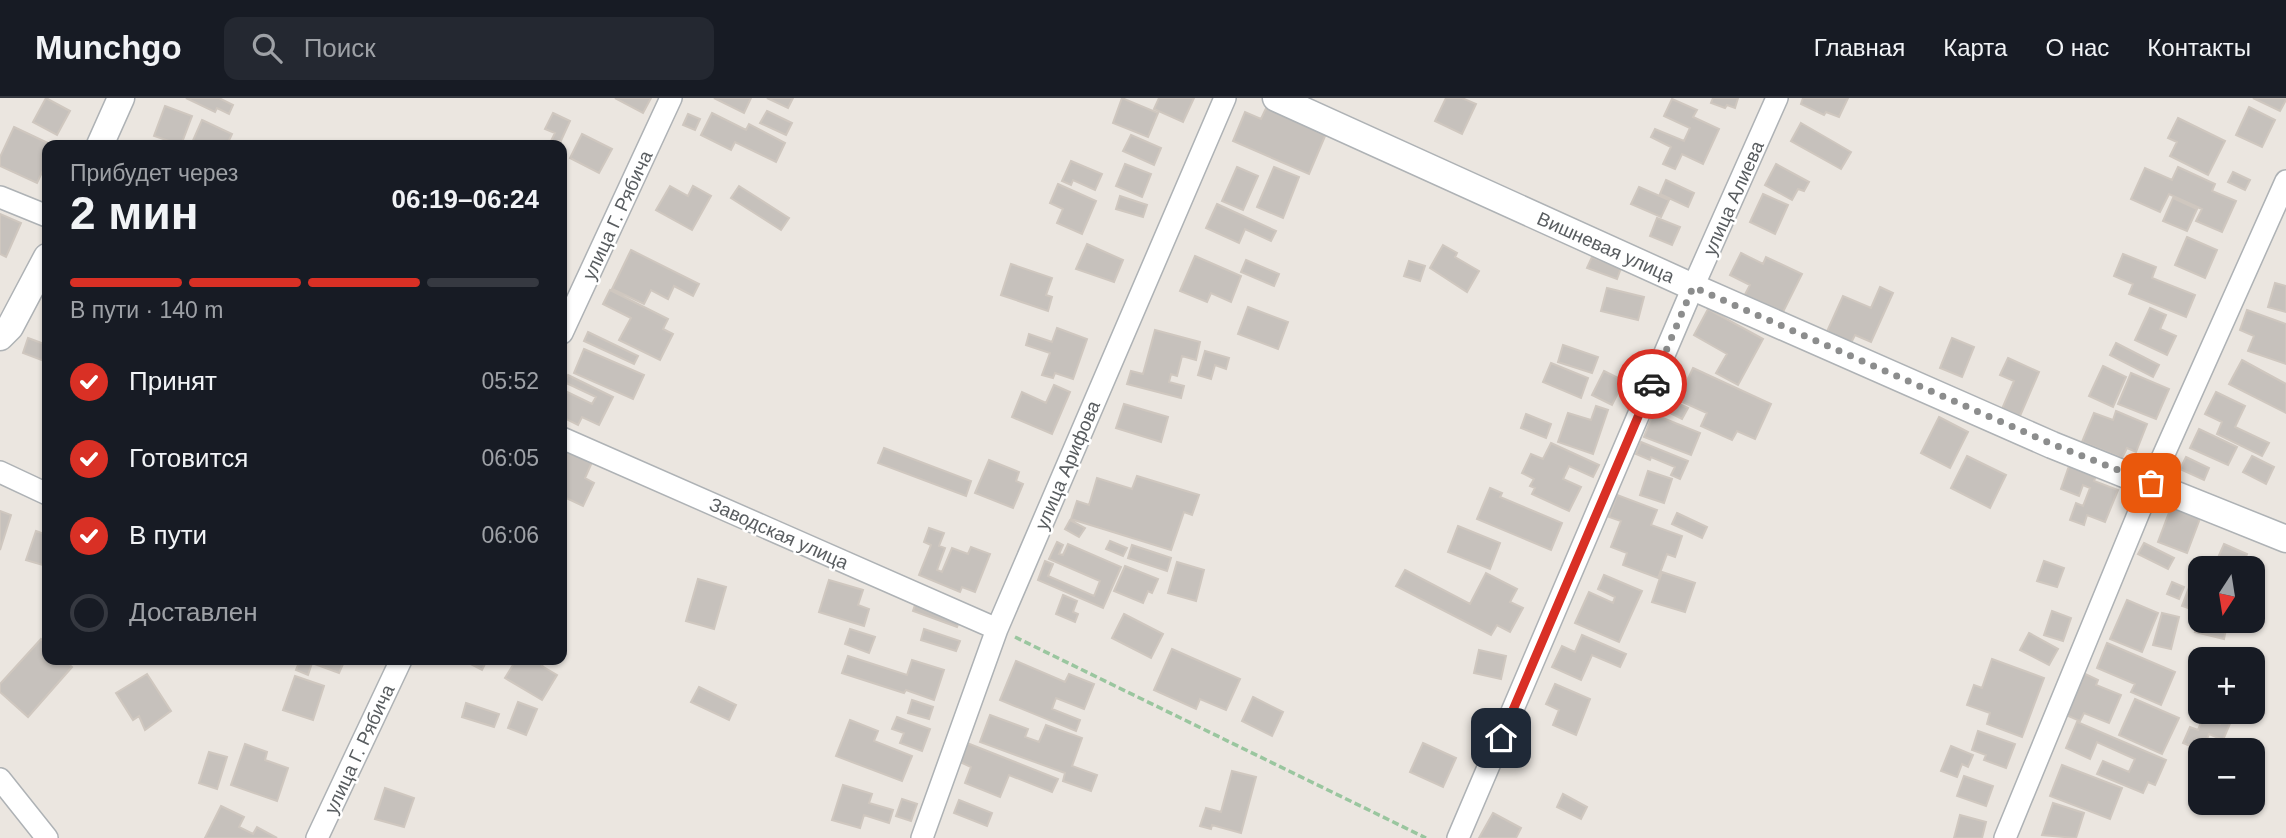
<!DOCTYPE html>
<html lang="ru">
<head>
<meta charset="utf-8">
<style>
  body { margin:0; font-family:Arial,sans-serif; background:#242831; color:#f1f3f6; height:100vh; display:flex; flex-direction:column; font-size:26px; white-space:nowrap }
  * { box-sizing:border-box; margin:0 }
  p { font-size:23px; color:#9ea1a6 }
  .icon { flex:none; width:38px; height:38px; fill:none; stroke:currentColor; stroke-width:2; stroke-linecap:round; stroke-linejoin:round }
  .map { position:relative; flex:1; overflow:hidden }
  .panel { position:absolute; left:42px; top:42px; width:525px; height:525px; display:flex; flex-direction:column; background:#171b24; border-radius:14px; box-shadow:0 2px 5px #0004 }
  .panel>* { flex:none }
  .needle { width:46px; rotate:192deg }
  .buttons { position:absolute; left:2188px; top:458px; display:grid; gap:14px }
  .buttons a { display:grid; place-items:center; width:77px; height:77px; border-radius:14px; background:#171b24; box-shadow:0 2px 5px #0004; font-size:35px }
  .pin { position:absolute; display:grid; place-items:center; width:60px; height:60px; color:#fff; margin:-30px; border-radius:14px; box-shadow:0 4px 10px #0006 }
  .courier { position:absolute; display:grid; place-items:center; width:70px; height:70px; margin:-35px; border:5px solid #d93025; border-radius:50%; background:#fff; color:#222; box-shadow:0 2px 9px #0007 }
  .head em { font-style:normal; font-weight:700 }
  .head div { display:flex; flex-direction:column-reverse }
  .head { display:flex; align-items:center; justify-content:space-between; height:119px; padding:0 28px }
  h1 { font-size:46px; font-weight:700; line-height:52px }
  .bar { display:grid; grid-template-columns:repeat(4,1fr); gap:10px 7px; align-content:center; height:84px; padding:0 28px }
  .bar i { height:9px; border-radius:5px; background:#363941 }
  .bar .active { background:#d93025 }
  .bar p { grid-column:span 4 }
  ol { padding:0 28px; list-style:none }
  li { display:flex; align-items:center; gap:21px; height:77px }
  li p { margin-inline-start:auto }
  li .icon { padding:7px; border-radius:50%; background:#d93025; color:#fff; stroke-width:4 }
  li:last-child { color:#9ea1a6 }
  li i { width:38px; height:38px; border:4px solid #363941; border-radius:50% }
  header { display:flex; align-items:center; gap:42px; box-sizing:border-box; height:98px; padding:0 35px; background:#171b24; border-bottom:2px solid #363941 }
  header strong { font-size:33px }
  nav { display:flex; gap:38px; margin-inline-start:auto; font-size:24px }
  .search { width:490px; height:63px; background:#242831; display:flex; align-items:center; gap:18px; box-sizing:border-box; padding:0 24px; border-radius:14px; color:#9ea1a6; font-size:26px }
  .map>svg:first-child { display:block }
</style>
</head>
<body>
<header>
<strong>Munchgo</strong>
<div class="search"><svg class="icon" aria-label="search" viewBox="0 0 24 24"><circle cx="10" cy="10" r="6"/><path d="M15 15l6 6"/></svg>Поиск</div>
<nav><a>Главная</a><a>Карта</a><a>О нас</a><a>Контакты</a></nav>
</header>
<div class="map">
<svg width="2286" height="740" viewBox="0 0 2286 740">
  <rect width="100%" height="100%" fill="#ebe6e0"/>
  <path fill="#c6c1bc" stroke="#cfc7bf" stroke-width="2" d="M 46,0 L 70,13 L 57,37 L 33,24 Z
    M 186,0 L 219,0 L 233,7 L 229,16 L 217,10 L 215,14 Z
    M 615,0 L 651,0 L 643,15 Z
    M 714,0 L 751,0 L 744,15 Z
    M 767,0 L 793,0 L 788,10 Z
    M 1122,0 L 1158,15 L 1148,39 L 1113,25 Z
    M 1159,0 L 1194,0 L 1183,24 L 1154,11 Z
    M 1446,0 L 1462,0 L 1476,6 L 1462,36 L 1435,23 Z
    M 1713,0 L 1738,0 L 1735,10 L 1727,7 L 1725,10 L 1711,5 Z
    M 1803,0 L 1848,0 L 1839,19 L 1826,14 L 1824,17 L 1801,6 Z
    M 2253,0 L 2286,0 L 2286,2 L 2280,13 Z
    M 1672,1 L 1697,12 L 1693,19 L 1719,31 L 1703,66 L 1682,56 L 1675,71 L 1663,66 L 1671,49 L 1651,39 L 1655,31 L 1684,43 L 1690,30 L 1664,18 Z
    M 1268,6 L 1328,31 L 1309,76 L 1233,43 L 1245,14 L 1261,21 Z
    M 165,8 L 192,18 L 181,47 L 154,38 Z
    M 2249,9 L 2275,22 L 2262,49 L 2236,37 Z
    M 767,13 L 792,25 L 786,37 L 760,25 Z
    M 553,15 L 570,23 L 559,47 L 549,47 L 555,35 L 545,31 Z
    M 712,15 L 746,32 L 749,26 L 785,45 L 776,64 L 735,44 L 731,52 L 701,37 Z
    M 688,16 L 700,21 L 695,32 L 683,27 Z
    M 2178,20 L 2225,43 L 2208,77 L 2170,58 L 2177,44 L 2168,40 Z
    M 202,22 L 232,36 L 227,47 L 191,47 Z
    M 1801,25 L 1851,54 L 1841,71 L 1791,43 Z
    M 14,29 L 52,47 L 47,47 L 47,64 L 37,85 L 0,68 L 0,59 Z
    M 582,36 L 612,51 L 599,75 L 570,60 Z
    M 1131,37 L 1161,50 L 1154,67 L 1123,53 Z
    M 1071,63 L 1102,76 L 1095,92 L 1073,82 L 1071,87 L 1062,83 Z
    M 1125,66 L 1151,76 L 1142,99 L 1116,88 Z
    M 1776,66 L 1809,84 L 1804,93 L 1798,91 L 1792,102 L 1765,87 Z
    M 1237,69 L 1258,78 L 1243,112 L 1222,103 Z
    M 1274,69 L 1299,79 L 1283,120 L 1257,109 Z
    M 2178,69 L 2215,86 L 2212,93 L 2236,103 L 2222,134 L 2196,123 L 2202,111 L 2169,96 L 2160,114 L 2131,101 L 2145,70 L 2172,82 Z
    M 2233,74 L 2250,82 L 2245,92 L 2228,84 Z
    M 1666,82 L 1694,95 L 1688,109 L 1660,96 Z
    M 1058,86 L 1096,103 L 1082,136 L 1057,125 L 1063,111 L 1050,105 Z
    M 670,88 L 688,98 L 693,88 L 711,98 L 692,132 L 656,112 Z
    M 739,88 L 789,120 L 781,132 L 731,100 Z
    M 1639,89 L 1669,102 L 1661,119 L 1631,106 Z
    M 1763,96 L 1788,107 L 1775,136 L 1750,124 Z
    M 1120,98 L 1147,107 L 1143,119 L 1116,111 Z
    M 2173,100 L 2197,111 L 2187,133 L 2163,123 Z
    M 1217,106 L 1276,133 L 1271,143 L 1245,131 L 1239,145 L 1206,130 Z
    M 0,116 L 21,125 L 6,159 L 0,156 Z
    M 1657,120 L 1680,129 L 1672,147 L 1650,138 Z
    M 2187,139 L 2217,152 L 2205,180 L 2175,167 Z
    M 1087,146 L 1123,162 L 1114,184 L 1076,171 Z
    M 1443,147 L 1457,155 L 1455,159 L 1479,173 L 1467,194 L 1430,170 Z
    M 631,152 L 699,186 L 693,198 L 674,188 L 668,201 L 651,192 L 644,206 L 612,191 Z
    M 1741,155 L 1763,166 L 1766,159 L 1802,176 L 1780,220 L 1742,202 L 1750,187 L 1730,177 Z
    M 2123,156 L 2156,169 L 2152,180 L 2195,197 L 2186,219 L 2129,196 L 2133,186 L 2114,178 Z
    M 1195,158 L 1241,178 L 1231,204 L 1211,195 L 1207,204 L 1180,193 Z
    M 1592,159 L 1621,170 L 1617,181 L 1587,170 Z
    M 1246,162 L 1279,176 L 1274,188 L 1241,174 Z
    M 1409,163 L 1425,168 L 1420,183 L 1404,178 Z
    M 1011,166 L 1052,180 L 1046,197 L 1052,199 L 1048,213 L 1001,197 Z
    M 2275,185 L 2286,188 L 2286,214 L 2268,209 Z
    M 1880,189 L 1893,195 L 1871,244 L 1855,237 L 1849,249 L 1825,238 L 1843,198 L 1871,210 Z
    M 1607,190 L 1644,199 L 1638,222 L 1601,213 Z
    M 610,192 L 668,221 L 663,231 L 673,236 L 660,262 L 619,242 L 631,220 L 603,206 Z
    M 1248,209 L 1288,224 L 1278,251 L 1238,236 Z
    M 2150,210 L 2166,217 L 2160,231 L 2176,238 L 2167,257 L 2135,242 Z
    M 1708,211 L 1763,241 L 1738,287 L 1716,275 L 1727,256 L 1694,237 Z
    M 2247,212 L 2286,226 L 2286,266 L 2248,253 L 2254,238 L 2240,232 Z
    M 1057,230 L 1087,241 L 1073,281 L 1055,275 L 1053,280 L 1042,277 L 1050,255 L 1026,247 L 1029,236 L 1052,244 Z
    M 1155,232 L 1200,244 L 1196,262 L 1182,258 L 1177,278 L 1171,276 L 1169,284 L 1184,288 L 1181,300 L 1127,286 L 1131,273 L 1143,276 Z
    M 588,234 L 638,258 L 634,266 L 584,243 Z
    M 28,240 L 47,247 L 47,264 L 23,255 Z
    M 1952,240 L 1974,249 L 1962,279 L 1940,270 Z
    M 2116,245 L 2159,267 L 2153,279 L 2110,257 Z
    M 1563,247 L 1598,259 L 1592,275 L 1558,264 Z
    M 584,251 L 644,277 L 633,301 L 574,275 Z
    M 1205,253 L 1229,260 L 1226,271 L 1215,267 L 1211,281 L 1198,277 Z
    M 2008,260 L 2039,274 L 2020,318 L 2002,311 L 2014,283 L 2000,277 Z
    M 2242,262 L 2286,286 L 2286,315 L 2229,286 Z
    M 1551,265 L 1588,280 L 1581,300 L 1543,284 Z
    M 2103,268 L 2126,279 L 2113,309 L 2089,298 Z
    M 1693,270 L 1771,306 L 1755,341 L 1737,333 L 1732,342 L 1701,328 L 1707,315 L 1678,302 Z
    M 1604,273 L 1624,283 L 1612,307 L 1592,297 Z
    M 2131,275 L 2169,291 L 2156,321 L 2118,306 Z
    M 568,277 L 613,299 L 599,327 L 582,319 L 578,327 L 562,319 L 562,301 L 565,293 L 592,306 L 596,299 L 564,284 Z
    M 1670,285 L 1680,290 L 1673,303 L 1688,310 L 1682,321 L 1658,309 Z
    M 1054,287 L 1070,294 L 1052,336 L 1012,319 L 1022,294 L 1046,305 Z
    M 2216,294 L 2245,308 L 2235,329 L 2269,345 L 2262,358 L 2217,336 L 2222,324 L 2205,316 Z
    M 1124,306 L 1168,319 L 1161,344 L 1116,330 Z
    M 1596,308 L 1608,312 L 1593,356 L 1558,344 L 1568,315 L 1591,322 Z
    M 2116,313 L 2147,326 L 2136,354 L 2127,350 L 2122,360 L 2082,344 L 2094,315 L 2113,322 Z
    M 1526,316 L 1551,326 L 1546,340 L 1521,330 Z
    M 1653,316 L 1700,335 L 1691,357 L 1644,339 Z
    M 1939,319 L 1968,334 L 1950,370 L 1921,355 Z
    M 2199,331 L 2237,349 L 2228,367 L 2190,350 Z
    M 1641,344 L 1688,363 L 1680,381 L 1671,377 L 1675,369 L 1651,359 L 1650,362 L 1636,356 Z
    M 1551,345 L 1599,367 L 1593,379 L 1569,368 L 1563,381 L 1581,389 L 1569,413 L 1532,396 L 1535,390 L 1530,388 L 1534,381 L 1522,375 L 1531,356 L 1543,361 Z
    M 562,348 L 593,362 L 585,380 L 594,385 L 583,408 L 562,398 Z
    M 884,350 L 971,383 L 966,398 L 878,365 Z
    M 1967,358 L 2006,377 L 1990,410 L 1951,390 Z
    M 2252,358 L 2274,369 L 2266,386 L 2243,374 Z
    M 2186,359 L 2209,370 L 2204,382 L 2180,371 Z
    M 989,362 L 1019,374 L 1016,383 L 1023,386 L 1013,410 L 975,395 Z
    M 2069,368 L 2096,378 L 2094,383 L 2118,392 L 2105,424 L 2087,417 L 2084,427 L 2070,422 L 2076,405 L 2083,408 L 2090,390 L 2083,387 L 2079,398 L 2061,391 Z
    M 1648,373 L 1672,381 L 1664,405 L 1640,397 Z
    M 1137,378 L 1199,397 L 1192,417 L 1184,414 L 1171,452 L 1071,421 L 1077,403 L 1089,407 L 1097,380 L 1132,391 Z
    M 1490,390 L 1502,395 L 1500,399 L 1562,425 L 1551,452 L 1477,421 Z
    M 1617,397 L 1657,412 L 1651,427 L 1682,438 L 1675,459 L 1667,456 L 1658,480 L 1623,467 L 1627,455 L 1611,449 L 1621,423 L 1609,419 Z
    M 2173,404 L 2202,415 L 2187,455 L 2158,444 Z
    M 0,413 L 11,417 L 0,452 Z
    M 1677,415 L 1707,429 L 1702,440 L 1672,426 Z
    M 1070,422 L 1085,430 L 1079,439 L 1065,431 Z
    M 1458,428 L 1500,445 L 1490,471 L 1448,454 Z
    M 929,430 L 944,435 L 939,448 L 945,450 L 937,472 L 942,474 L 952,450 L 968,456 L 971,449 L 990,456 L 975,494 L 962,489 L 960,494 L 919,477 L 931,447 L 924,444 Z
    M 36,433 L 47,437 L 46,468 L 26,462 Z
    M 1110,443 L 1127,450 L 1123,458 L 1106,451 Z
    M 1057,444 L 1063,447 L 1059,456 L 1063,457 L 1068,446 L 1121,469 L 1103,510 L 1038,482 L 1045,463 L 1053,466 L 1048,478 L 1094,498 L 1100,483 L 1049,461 Z
    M 2144,445 L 2174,460 L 2168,471 L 2138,456 Z
    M 2224,446 L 2247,456 L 2241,471 L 2213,471 Z
    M 1132,447 L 1171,460 L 1167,473 L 1128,460 Z
    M 2044,463 L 2064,470 L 2057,489 L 2037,483 Z
    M 1177,464 L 1204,472 L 1196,503 L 1168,495 Z
    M 1125,468 L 1158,481 L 1152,495 L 1148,493 L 1143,505 L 1114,493 Z
    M 1405,472 L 1470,506 L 1486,475 L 1517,491 L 1510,504 L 1523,510 L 1510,534 L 1497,527 L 1491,537 L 1396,488 Z
    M 1662,474 L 1695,485 L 1685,514 L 1652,504 Z
    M 1604,477 L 1642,493 L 1619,544 L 1575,525 L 1589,494 L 1613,505 L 1615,499 L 1598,491 Z
    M 698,481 L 726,489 L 714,531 L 686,523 Z
    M 829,482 L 863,492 L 858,507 L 869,511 L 864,528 L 819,514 Z
    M 2172,484 L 2184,489 L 2179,501 L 2167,496 Z
    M 2190,487 L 2200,490 L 2200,514 L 2182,508 Z
    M 1063,497 L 1077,503 L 1073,514 L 1078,516 L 1075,524 L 1056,516 Z
    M 2127,502 L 2158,515 L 2142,554 L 2110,541 Z
    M 916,504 L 961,519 L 957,529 L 913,513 Z
    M 2052,513 L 2071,520 L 2063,543 L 2044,537 Z
    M 2162,515 L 2179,519 L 2171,551 L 2153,547 Z
    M 1124,516 L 1163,536 L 1151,560 L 1112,540 Z
    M 2198,524 L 2226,531 L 2224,541 L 2195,534 Z
    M 850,531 L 875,539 L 869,555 L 845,546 Z
    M 924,531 L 960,543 L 956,553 L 921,542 Z
    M 2029,535 L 2058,551 L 2049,567 L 2020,552 Z
    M 1582,537 L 1626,556 L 1620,569 L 1592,557 L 1581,582 L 1552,569 L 1562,548 L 1575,554 Z
    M 41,541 L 47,547 L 47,562 L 64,562 L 72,569 L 28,619 L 0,594 L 0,586 Z
    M 2107,545 L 2175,574 L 2161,607 L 2131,594 L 2135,586 L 2097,570 Z
    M 1172,551 L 1240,581 L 1226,612 L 1200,601 L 1196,611 L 1154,592 Z
    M 1479,552 L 1506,558 L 1501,581 L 1474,575 Z
    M 848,558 L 907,577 L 912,562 L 944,572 L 934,602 L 906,592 L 904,595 L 842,575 Z
    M 1992,561 L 2044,580 L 2022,639 L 1987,626 L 1990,615 L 1967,607 L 1974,587 L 1982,590 Z
    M 300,562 L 332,562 L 343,566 L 339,575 L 312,565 L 308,577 L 296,572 Z
    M 463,562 L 487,562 L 482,572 Z
    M 516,562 L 546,562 L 542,568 L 557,577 L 542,602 L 505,580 Z
    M 1016,563 L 1065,584 L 1069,576 L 1094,586 L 1084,611 L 1056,600 L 1052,611 L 1080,622 L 1076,633 L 1000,602 Z
    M 2083,575 L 2098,582 L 2096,587 L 2121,597 L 2109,625 L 2084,615 L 2080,623 L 2066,617 Z
    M 147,576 L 171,613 L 145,632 L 139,618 L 133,622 L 116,595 Z
    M 295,578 L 324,588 L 313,622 L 283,612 Z
    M 1555,586 L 1590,601 L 1576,637 L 1553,627 L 1559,612 L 1546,606 Z
    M 699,589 L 736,607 L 729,622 L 691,604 Z
    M 1253,599 L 1283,614 L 1272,638 L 1242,623 Z
    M 2135,601 L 2179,620 L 2162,656 L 2119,637 Z
    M 912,602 L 933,609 L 929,621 L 908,615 Z
    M 518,604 L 537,611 L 526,637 L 508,630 Z
    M 466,605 L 499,616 L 494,629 L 462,619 Z
    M 990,617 L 1028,631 L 1025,639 L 1039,644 L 1046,627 L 1082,640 L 1072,668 L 1097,677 L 1091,693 L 1063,683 L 1065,675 L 980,644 Z
    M 2224,617 L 2232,621 L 2223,642 L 2209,636 L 2202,653 L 2183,645 L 2190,629 L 2198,632 L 2203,619 L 2220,626 Z
    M 897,619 L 930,631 L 922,653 L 900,645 L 904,635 L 892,631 Z
    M 850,622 L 878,633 L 874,643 L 912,658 L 902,683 L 836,658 Z
    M 2077,624 L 2166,662 L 2155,687 L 2148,684 L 2143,695 L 2097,676 L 2103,663 L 2129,674 L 2135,661 L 2097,644 L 2090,661 L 2066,650 Z
    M 1978,633 L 2015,646 L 2006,670 L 1984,662 L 1986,657 L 1972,652 Z
    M 967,645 L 1058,681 L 1052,694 L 1009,677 L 1000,699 L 965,685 L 971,669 L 960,664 Z
    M 1423,645 L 1456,660 L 1443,689 L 1410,674 Z
    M 245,646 L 267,654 L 265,662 L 288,670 L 277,703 L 231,687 Z
    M 1951,648 L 1973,657 L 1968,669 L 1962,666 L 1957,679 L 1941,673 Z
    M 209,654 L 227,659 L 217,691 L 199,685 Z
    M 2062,667 L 2122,690 L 2110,721 L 2050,698 Z
    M 1232,673 L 1256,679 L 1241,735 L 1212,727 L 1211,731 L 1200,728 L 1206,710 L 1221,714 Z
    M 1964,678 L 1993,688 L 1986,708 L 1957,698 Z
    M 843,687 L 872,696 L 869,705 L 893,712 L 889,725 L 864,717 L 860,730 L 832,722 Z
    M 385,690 L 414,700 L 404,729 L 375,721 Z
    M 1563,696 L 1587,709 L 1581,721 L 1557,709 Z
    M 902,701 L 917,706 L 911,723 L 896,718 Z
    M 959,702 L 992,715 L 987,728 L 954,715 Z
    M 2053,705 L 2084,715 L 2076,740 L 2042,737 Z
    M 221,708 L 244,719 L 239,729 L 253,736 L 257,729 L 277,740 L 205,740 Z
    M 1493,715 L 1521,730 L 1516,740 L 1479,740 Z
    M 1960,717 L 1986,724 L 1982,740 L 1954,740 Z"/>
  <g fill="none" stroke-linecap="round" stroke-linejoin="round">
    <defs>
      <path id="minor" d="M 0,99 L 47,118
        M 562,235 L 671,0
        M 562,340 L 997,531
        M 0,374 L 47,396
        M 0,681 L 47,740
        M 317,740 L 401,562
        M 922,740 L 997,531 L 1225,0
        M 1458,740 L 1693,189 L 1777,0
        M 2005,740 L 2151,385 L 2286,83"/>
      <path id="tertiary" d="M 1276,0 L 1693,189 L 2052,347 L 2286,441
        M 100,47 L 121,0
        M 0,239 L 10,229 L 47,159"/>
    </defs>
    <use href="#minor" stroke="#aeb2b5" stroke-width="24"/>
    <use href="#tertiary" stroke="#aeb2b5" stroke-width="29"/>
    <path stroke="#9ac69f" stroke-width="3.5" stroke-dasharray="7 3.5" stroke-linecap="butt" d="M 1015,539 L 1426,740"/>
    <use href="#minor" stroke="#fff" stroke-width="21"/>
    <use href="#tertiary" stroke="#fff" stroke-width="26"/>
  </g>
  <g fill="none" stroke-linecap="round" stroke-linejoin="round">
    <path stroke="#8c8d8d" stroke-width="7" stroke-dasharray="0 12.6" d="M 1652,286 L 1693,189 L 2052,346 L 2151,385"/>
    <path stroke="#d93025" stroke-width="9" d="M 1501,640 L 1652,286"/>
  </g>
  <g text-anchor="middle" stroke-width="5" stroke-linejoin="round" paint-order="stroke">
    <g font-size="19" fill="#595d60" stroke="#fff">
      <text transform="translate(1733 100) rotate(-66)" y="7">улица Алиева</text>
      <text transform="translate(617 117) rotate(-65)" y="7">улица Г. Рябича</text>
      <text transform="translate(1606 149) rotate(24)" y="7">Вишневая улица</text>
      <text transform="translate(1067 367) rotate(-67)" y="7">улица Арифова</text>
      <text transform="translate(779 435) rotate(24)" y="7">Заводская улица</text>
      <text transform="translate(359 651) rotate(-65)" y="7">улица Г. Рябича</text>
    </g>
  </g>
</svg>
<div class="buttons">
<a><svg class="needle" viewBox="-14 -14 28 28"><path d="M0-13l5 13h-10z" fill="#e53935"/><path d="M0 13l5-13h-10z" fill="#9ea1a6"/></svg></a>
<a>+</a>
<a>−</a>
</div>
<div class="pin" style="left:2151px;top:385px;background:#ea580c"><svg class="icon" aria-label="bag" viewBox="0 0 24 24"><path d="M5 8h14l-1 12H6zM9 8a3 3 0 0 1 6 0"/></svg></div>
<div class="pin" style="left:1501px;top:640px;background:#1f2937"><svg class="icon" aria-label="home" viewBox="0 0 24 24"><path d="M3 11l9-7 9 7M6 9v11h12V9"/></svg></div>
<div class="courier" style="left:1652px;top:286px"><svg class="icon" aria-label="car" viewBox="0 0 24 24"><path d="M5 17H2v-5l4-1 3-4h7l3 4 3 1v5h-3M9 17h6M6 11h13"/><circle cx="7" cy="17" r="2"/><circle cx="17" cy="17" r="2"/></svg></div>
<section class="panel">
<div class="head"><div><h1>2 мин</h1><p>Прибудет через</p></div><em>06:19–06:24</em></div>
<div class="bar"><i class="active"></i><i class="active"></i><i class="active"></i><i></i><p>В пути · 140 m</p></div>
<ol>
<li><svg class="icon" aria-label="check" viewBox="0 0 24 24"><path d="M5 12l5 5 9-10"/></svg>Принят<p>05:52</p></li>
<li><svg class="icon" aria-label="check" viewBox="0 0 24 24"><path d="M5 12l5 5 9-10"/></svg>Готовится<p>06:05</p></li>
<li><svg class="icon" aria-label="check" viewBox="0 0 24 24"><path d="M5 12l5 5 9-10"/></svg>В пути<p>06:06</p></li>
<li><i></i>Доставлен</li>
</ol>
</section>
</div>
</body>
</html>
